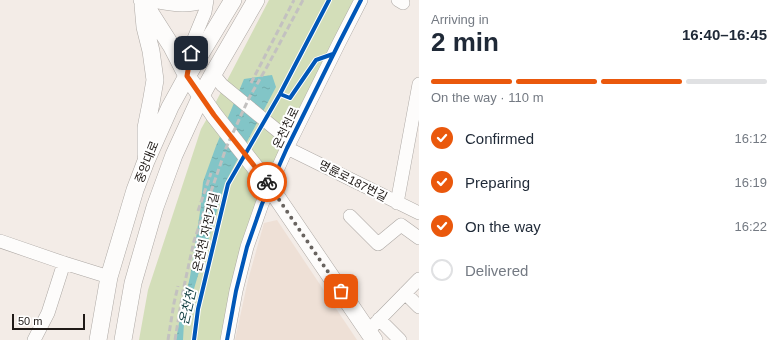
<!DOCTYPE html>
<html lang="en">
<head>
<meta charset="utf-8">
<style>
  body { margin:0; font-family:Helvetica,"Noto Sans KR",sans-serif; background:#f6f6f7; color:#1f2937; height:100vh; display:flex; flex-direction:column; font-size:15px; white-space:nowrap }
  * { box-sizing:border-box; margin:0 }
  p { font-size:13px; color:#747a83 }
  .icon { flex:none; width:22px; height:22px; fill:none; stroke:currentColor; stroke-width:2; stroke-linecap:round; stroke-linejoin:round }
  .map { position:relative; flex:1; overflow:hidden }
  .sheet { display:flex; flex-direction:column; background:#fff; width:360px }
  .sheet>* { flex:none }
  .scale { position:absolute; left:12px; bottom:10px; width:73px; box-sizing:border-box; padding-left:4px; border:2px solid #1f1a17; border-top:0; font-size:11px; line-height:14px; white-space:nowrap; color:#1f1a17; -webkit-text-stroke:3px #fff; paint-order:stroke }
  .pin { position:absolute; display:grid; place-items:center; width:34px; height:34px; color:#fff; margin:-17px; border-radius:8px; box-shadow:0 2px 6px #0006 }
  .courier { position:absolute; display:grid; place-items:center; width:40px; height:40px; margin:-20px; border:3px solid #ea580c; border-radius:50%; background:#fff; color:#222; box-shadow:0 1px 5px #0007 }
  .overview em { font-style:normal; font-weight:600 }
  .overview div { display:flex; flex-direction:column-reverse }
  .overview { display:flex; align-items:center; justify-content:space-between; height:68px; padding:0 12px }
  h1 { font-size:26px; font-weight:600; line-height:30px }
  .bar { display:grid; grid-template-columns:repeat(4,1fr); gap:6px 4px; align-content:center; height:48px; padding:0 12px }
  .bar i { height:5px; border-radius:3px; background:#e0e1e3 }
  .bar .selected { background:#ea580c }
  .bar p { grid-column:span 4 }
  ol { padding:0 12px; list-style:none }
  li { display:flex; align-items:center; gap:12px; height:44px }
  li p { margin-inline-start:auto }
  li .icon { padding:4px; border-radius:50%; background:#ea580c; color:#fff; stroke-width:4 }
  li:last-child { color:#747a83 }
  li i { width:22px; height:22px; border:2px solid #e0e1e3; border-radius:50% }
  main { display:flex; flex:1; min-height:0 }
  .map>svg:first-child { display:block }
</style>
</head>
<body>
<main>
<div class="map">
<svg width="419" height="340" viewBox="0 0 419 340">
  <defs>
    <pattern id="water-ripples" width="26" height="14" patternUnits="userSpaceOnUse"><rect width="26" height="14" fill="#82c5c7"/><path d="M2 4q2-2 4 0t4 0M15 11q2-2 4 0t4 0" fill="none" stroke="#70a9aa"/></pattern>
  </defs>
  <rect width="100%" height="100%" fill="#f3ece7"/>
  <path fill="#eee0d6" d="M 277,220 L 357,340 L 235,340 L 248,280 L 264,223 Z"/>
  <path fill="#d3deb9" d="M 269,0 L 354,0 L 282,143 L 271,170 L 222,340 L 139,340 L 148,290 L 201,129 L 209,115 Z"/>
  <path fill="url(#water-ripples)" d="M 272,75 L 276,87 L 225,183 L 184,323 L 183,340 L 176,340 L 179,323 L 190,277 L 200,212 L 203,182 L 216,146 L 244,79 Z"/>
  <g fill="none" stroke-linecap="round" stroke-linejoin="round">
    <defs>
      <path id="minor" d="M 398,0 L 403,3
        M 188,70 L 193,41 L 205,12 L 207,0
        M 213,74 L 222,85 L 290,141
        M 287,148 L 419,213
        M 397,203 L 419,84
        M 350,216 L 378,244 L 401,225 L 419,238
        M 0,241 L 64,263 L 109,277
        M 405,293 L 419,307
        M 379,319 L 400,340
        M 368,331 L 419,279
        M 34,340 L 48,313 L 64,263
        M 227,340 L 236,291 L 247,247 L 262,204 L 287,148 L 339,43 L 361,0"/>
      <path id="major" d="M 142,0 L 172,47 L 187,76 L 214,115 L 265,180 L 374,340
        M 158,0 C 172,3 188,5 202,0
        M 143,5 L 145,27 L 151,51 L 155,80 L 151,103 L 146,128 L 146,155
        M 98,340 L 109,277 L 135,190 L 146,161 L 170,107 L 187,76 L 233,0
        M 123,340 L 133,283 L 155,207 L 174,155 L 201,96 L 213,74 L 256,0"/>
    </defs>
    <use href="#minor" stroke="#ada8a4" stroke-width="14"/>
    <use href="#major" stroke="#ada8a4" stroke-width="18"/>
    <use href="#minor" stroke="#fdfcfb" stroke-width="13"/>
    <use href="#major" stroke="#fdfcfb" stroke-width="17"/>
    <path stroke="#c3c1c0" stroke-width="3" stroke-dasharray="6 3" stroke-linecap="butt" d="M 251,83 L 294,0
      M 198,211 L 211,173
      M 168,340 L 174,303 L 178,286
      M 175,340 L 183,291 L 194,241 L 226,148 L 249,98 L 268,65 L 303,0"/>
    <defs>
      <path id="cycleway" d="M 280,94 L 290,98 L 316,60 L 333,54
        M 194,340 L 198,309 L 228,184 L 280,94 L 329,0
        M 227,340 L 236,291 L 247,247 L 262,204 L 287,148 L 339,43 L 361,0"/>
    </defs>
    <use href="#cycleway" stroke="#fff" stroke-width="6"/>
    <use href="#cycleway" stroke="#0057b8" stroke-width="4"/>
  </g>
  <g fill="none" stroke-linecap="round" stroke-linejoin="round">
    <path stroke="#696460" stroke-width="4" stroke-dasharray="0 7.2" d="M 267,182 L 341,291"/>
    <path stroke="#ea580c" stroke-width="5" d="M 191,53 L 187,76 L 214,115 L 267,182"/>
  </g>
  <g text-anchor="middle" stroke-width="4" stroke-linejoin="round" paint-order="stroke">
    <g font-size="12" fill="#1f1a17" stroke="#fff">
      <text transform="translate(286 128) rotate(-64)" y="4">온천천로</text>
      <text transform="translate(147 162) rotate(-68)" y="4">중앙대로</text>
      <text transform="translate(353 181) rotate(27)" y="4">명륜로187번길</text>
      <text transform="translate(206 232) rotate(-77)" y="4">온천천 자전거길</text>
    </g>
    <g font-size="13" font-style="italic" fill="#0f3d40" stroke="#fff">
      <text transform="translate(187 307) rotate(-77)" y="5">온천천</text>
    </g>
  </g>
</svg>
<div class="scale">50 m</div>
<div class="pin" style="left:341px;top:291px;background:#ea580c"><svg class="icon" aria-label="bag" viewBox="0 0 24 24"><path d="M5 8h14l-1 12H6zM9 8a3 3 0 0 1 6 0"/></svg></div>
<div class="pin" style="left:191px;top:53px;background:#1f2937"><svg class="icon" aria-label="home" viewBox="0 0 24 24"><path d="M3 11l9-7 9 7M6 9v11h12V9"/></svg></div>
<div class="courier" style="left:267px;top:182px"><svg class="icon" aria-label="bike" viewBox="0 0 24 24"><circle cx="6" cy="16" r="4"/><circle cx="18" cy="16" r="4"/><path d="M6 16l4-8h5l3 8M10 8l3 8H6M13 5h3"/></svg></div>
</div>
<section class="sheet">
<div class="overview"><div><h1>2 min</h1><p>Arriving in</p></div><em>16:40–16:45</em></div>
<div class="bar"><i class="selected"></i><i class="selected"></i><i class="selected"></i><i></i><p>On the way · 110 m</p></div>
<ol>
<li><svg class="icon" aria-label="check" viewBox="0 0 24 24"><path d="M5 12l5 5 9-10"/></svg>Confirmed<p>16:12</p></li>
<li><svg class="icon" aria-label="check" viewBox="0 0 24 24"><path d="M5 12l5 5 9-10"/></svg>Preparing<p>16:19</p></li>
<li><svg class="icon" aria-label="check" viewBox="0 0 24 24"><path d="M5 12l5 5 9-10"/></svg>On the way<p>16:22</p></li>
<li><i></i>Delivered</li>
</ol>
</section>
</main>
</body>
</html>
